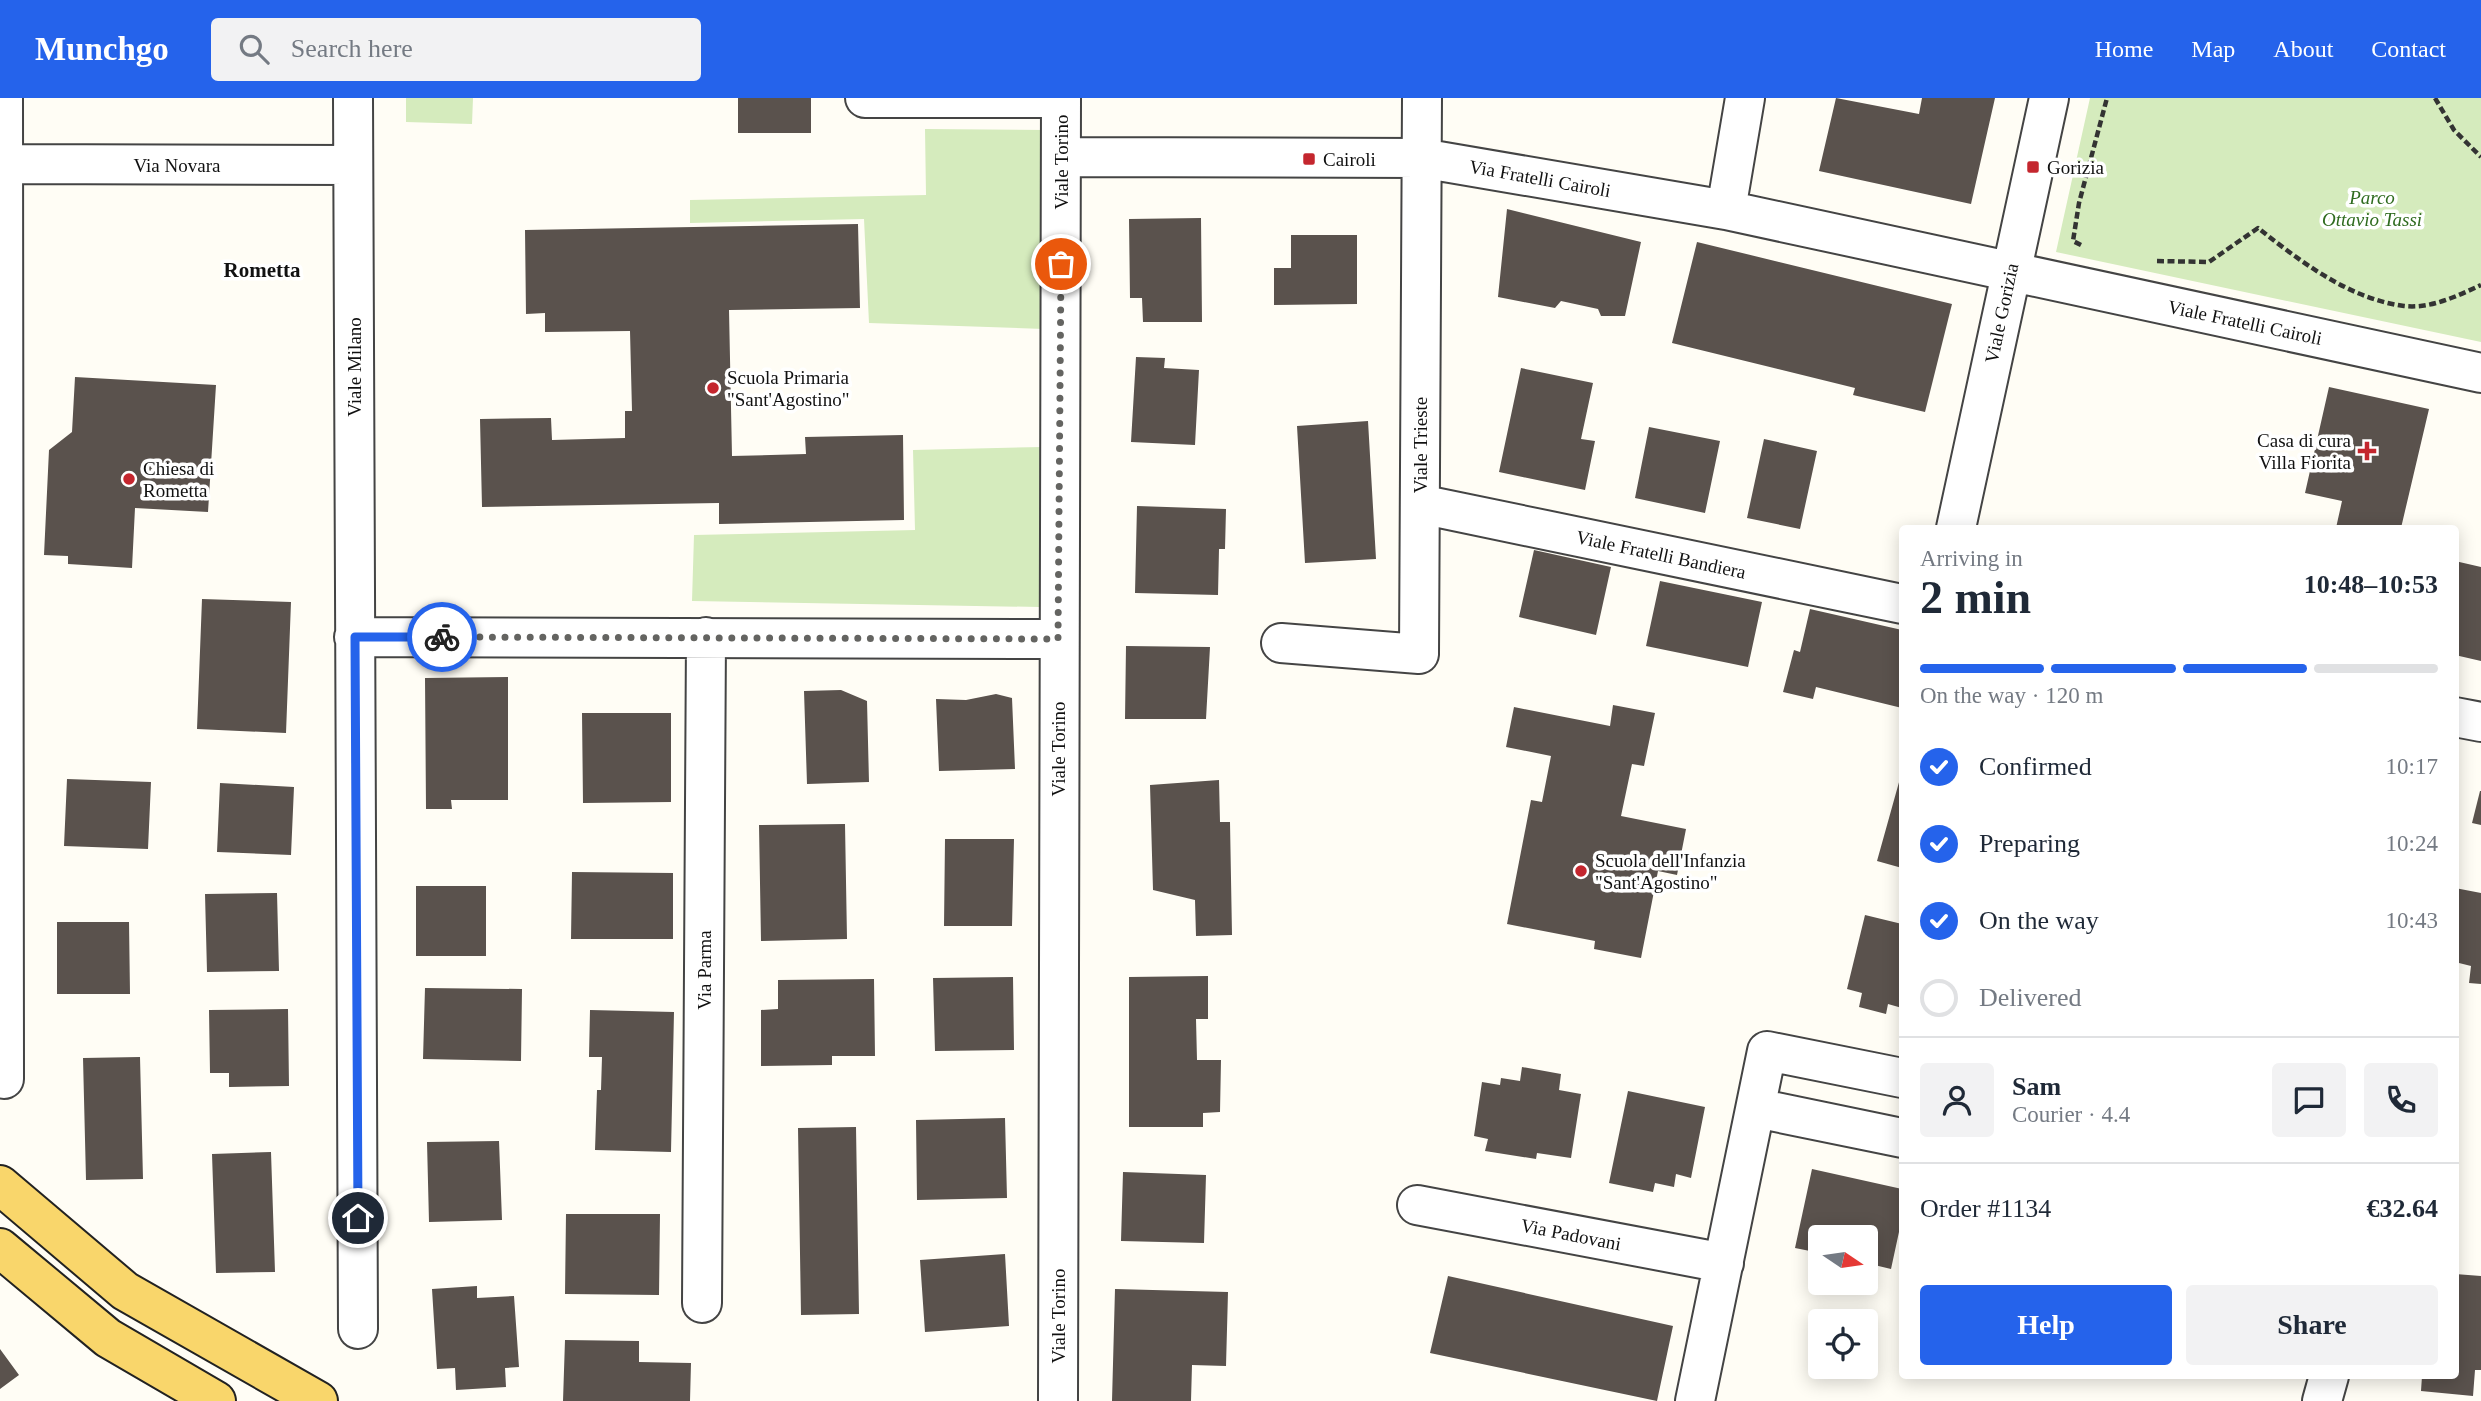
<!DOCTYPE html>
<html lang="en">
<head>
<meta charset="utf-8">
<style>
  body { margin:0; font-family:Georgia,serif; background:#f2f2f3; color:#1f2937; height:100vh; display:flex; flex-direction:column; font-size:26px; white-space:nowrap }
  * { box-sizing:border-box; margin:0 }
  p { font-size:23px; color:#747a83 }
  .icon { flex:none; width:38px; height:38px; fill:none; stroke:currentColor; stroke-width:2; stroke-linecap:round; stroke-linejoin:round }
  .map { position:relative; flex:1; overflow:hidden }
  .details { position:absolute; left:1899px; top:427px; width:560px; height:854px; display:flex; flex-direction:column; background:#fff; border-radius:7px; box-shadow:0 4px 18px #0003 }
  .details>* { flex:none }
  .needle { width:46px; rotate:103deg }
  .tools { position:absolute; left:1808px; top:1127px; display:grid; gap:14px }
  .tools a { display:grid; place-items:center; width:70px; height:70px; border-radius:7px; background:#fff; box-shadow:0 4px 18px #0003; font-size:35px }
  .pin { position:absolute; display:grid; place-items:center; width:60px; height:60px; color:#fff; margin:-30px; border:4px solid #fff; border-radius:50%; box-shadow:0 2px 7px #0007 }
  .courier { position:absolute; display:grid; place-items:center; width:70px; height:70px; margin:-35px; border:5px solid #2563eb; border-radius:50%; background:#fff; color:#222; box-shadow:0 2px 9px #0007 }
  .head em { font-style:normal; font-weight:700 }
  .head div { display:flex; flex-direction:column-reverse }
  .head { display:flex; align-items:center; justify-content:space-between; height:119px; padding:0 21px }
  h1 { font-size:46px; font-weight:700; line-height:52px }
  .bar { display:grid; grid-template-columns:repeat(4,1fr); gap:10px 7px; align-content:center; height:84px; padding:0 21px }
  .bar i { height:9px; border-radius:5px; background:#e0e1e3 }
  .bar .active { background:#2563eb }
  .bar p { grid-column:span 4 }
  .line { display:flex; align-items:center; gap:18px; padding:0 21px; border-top:2px solid #e0e1e3 }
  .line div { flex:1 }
  .round { display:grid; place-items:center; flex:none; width:74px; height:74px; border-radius:7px; background:#f2f2f3 }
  ol { padding:0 21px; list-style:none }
  li { display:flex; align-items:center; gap:21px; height:77px }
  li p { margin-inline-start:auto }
  li .icon { padding:7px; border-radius:50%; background:#2563eb; color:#fff; stroke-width:4 }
  li:last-child { color:#747a83 }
  li i { width:38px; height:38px; border:4px solid #e0e1e3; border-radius:50% }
  .button { display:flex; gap:14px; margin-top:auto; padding:14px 21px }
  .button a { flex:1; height:80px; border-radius:7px; background:#2563eb; color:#fff; font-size:28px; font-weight:700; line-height:80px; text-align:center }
  .button a+a { background:#f2f2f3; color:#1f2937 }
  header { display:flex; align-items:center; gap:42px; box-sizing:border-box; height:98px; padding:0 35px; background:#2563eb; color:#fff }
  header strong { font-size:33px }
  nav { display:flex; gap:38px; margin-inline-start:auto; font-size:24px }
  .search { width:490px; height:63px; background:#f2f2f3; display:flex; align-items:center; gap:18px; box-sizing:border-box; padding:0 24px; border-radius:7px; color:#747a83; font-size:26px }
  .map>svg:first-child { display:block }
</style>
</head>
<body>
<header>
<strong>Munchgo</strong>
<div class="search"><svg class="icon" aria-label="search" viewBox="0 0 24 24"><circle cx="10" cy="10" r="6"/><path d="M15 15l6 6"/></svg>Search here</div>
<nav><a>Home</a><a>Map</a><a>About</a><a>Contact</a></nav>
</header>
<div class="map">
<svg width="2481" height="1303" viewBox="0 0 2481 1303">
  <rect width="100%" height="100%" fill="#fffdf5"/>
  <path fill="#d5ebbd" d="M 406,0 L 473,0 L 472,26 L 406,24 Z
    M 2090,0 L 2481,0 L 2481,244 L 2056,154 Z
    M 925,31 L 1047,32 L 1044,231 L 869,225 L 864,121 L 690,125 L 690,102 L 926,97 Z
    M 1042,349 L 1039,509 L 692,503 L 694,437 L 915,432 L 913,352 Z"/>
  <path fill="#5a524d" d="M 738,0 L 811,0 L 811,35 L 738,35 Z
    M 1836,0 L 1919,16 L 1922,0 L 1995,0 L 1971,106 L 1819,73 Z
    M 1507,111 L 1641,144 L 1625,218 L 1601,218 L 1598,211 L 1561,203 L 1555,210 L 1498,199 Z
    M 1201,120 L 1202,224 L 1143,224 L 1142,200 L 1130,200 L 1129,121 Z
    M 858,126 L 860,210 L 729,212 L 732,358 L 806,356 L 805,339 L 903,337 L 904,422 L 719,426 L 719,405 L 482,409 L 480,321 L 551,320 L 552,342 L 625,340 L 625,313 L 632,313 L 630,233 L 545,234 L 545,215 L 526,216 L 525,132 Z
    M 1291,137 L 1357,137 L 1357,206 L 1274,207 L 1274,170 L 1291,170 Z
    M 1697,144 L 1952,206 L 1925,314 L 1853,297 L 1855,290 L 1672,245 Z
    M 1136,259 L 1165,260 L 1164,270 L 1199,272 L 1195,347 L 1131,344 Z
    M 1521,270 L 1593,285 L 1581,341 L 1595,343 L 1585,392 L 1499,374 Z
    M 75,279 L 216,287 L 208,414 L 135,410 L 132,470 L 68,466 L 68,458 L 44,457 L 49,352 L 72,334 Z
    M 2329,289 L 2429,311 L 2401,430 L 2336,430 L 2342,403 L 2305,395 Z
    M 1368,323 L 1376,461 L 1305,465 L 1297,328 Z
    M 1649,329 L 1720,343 L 1705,415 L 1635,400 Z
    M 1764,341 L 1817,353 L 1800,431 L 1747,420 Z
    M 1137,408 L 1226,411 L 1225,451 L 1219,451 L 1218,497 L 1135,495 Z
    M 1534,452 L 1611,469 L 1596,537 L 1519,519 Z
    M 2455,463 L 2481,469 L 2481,563 L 2455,557 Z
    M 1660,483 L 1762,504 L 1748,569 L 1646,548 Z
    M 202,501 L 291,504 L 286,635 L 197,631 Z
    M 1810,511 L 1902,532 L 1902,610 L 1816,589 L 1813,601 L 1783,594 L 1794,552 L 1800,554 Z
    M 1126,548 L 1210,549 L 1206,621 L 1125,621 Z
    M 508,579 L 508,702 L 451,702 L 452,711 L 426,711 L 425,580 Z
    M 841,592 L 867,603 L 869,684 L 807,686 L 804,593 Z
    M 996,596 L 1012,600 L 1015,671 L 939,673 L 936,601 L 966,602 Z
    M 1613,607 L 1655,615 L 1644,668 L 1632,666 L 1621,718 L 1686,731 L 1677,777 L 1658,773 L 1641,860 L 1594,851 L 1595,843 L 1507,826 L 1531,702 L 1542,704 L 1551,658 L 1506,649 L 1514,609 L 1610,628 Z
    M 582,615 L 671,615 L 671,704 L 583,705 Z
    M 1901,677 L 1902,677 L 1902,770 L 1877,763 Z
    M 67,681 L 151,684 L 148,751 L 64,748 Z
    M 1219,682 L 1220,724 L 1230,724 L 1232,837 L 1196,838 L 1195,802 L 1153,792 L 1150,687 Z
    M 220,685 L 294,689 L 291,757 L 217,754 Z
    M 2480,693 L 2481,693 L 2481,727 L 2472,725 Z
    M 845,726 L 847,841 L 761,843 L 759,727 Z
    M 945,741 L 1014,741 L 1012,828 L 944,828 Z
    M 572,774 L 673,775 L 673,841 L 571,841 Z
    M 416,788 L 486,788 L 486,858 L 416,858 Z
    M 2455,790 L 2481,795 L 2481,886 L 2469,885 L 2471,868 L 2455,864 Z
    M 277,795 L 279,873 L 207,874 L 205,796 Z
    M 1865,817 L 1902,826 L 1902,910 L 1888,906 L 1886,916 L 1859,909 L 1862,895 L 1847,891 Z
    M 57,824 L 129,824 L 130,896 L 57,896 Z
    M 1208,878 L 1208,921 L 1196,921 L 1197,962 L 1221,962 L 1220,1014 L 1203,1015 L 1203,1029 L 1129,1029 L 1129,879 Z
    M 1013,879 L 1014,952 L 935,953 L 933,880 Z
    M 874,881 L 875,958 L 832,958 L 832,967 L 761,968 L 761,912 L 778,911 L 778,882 Z
    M 425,890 L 522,891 L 521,963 L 423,961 Z
    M 288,911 L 289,988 L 229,989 L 229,975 L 210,975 L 209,912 Z
    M 590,912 L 674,914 L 671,1054 L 595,1052 L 597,992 L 601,992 L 602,959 L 589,959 Z
    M 140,959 L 143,1081 L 86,1082 L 83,960 Z
    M 1522,969 L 1561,976 L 1559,992 L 1581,996 L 1571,1060 L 1537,1055 L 1536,1061 L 1485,1053 L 1488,1041 L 1474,1038 L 1482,984 L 1500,987 L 1501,980 L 1520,983 Z
    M 1628,993 L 1705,1009 L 1691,1080 L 1676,1076 L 1674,1089 L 1655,1085 L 1653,1094 L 1609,1085 Z
    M 1005,1020 L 1007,1100 L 917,1102 L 916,1022 Z
    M 856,1029 L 859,1216 L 801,1217 L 798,1030 Z
    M 499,1043 L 502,1122 L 429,1124 L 427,1044 Z
    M 271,1054 L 275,1174 L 216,1175 L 212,1056 Z
    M 1812,1071 L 1902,1091 L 1902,1120 L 1891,1171 L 1866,1165 L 1866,1139 L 1820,1139 L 1820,1155 L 1795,1150 Z
    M 1123,1074 L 1206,1077 L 1204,1145 L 1121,1143 Z
    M 566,1116 L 660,1116 L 659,1197 L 565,1196 Z
    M 1005,1156 L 1009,1228 L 925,1234 L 920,1162 Z
    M 2455,1176 L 2481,1178 L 2481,1272 L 2475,1272 L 2473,1298 L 2421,1293 L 2422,1278 L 2455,1278 Z
    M 1448,1178 L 1673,1228 L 1657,1303 L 1430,1255 Z
    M 477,1188 L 477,1200 L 514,1198 L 519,1269 L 505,1270 L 506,1289 L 456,1292 L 455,1270 L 437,1271 L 432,1191 Z
    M 1115,1191 L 1228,1194 L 1226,1268 L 1192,1267 L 1191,1303 L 1112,1303 Z
    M 565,1242 L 639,1243 L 639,1264 L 691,1265 L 690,1303 L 563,1303 Z
    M 0,1251 L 19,1277 L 0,1291 Z"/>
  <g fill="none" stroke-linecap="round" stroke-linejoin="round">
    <defs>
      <path id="minor" d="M 3,0 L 4,981
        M 353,0 L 358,1231
        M 865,0 L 1057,0
        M 1062,59 L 1421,60 L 1726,112 L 2481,275
        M 0,66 L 353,67
        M 1726,112 L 1745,0
        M 1420,406 L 1902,506
        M 1956,430 L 2049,0
        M 354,539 L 1058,541
        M 1281,545 L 1419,556 L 1422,0
        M 2455,619 L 2481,624
        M 1756,1010 L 1902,1040
        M 1417,1107 L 1724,1165
        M 702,1205 L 706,539
        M 1058,1303 L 1061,0
        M 1695,1303 L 1767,953 L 1902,980
        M 2322,1303 L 2329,1278"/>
      <path id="major" d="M 0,1087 L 125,1193 L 318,1303
        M 0,1150 L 108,1240 L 216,1303"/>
    </defs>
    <use href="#minor" stroke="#444" stroke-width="42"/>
    <use href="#major" stroke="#222" stroke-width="42"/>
    <path stroke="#333" stroke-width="4.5" stroke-dasharray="7 3.5" stroke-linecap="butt" d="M 2435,0 L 2454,32 L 2481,59
      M 2081,147 L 2073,143 L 2079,105 L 2107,0
      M 2157,163 L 2209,164 L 2258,130 C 2300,163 2349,201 2404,208 C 2431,211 2457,198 2481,187"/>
    <use href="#minor" stroke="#fff" stroke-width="38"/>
    <use href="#major" stroke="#f9d66b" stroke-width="38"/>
  </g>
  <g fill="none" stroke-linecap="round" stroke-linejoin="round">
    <path stroke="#646461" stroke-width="7" stroke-dasharray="0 12.6" d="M 442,539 L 1058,541 L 1061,166"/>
    <path stroke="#2563eb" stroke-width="9" d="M 358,1120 L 355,539 L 442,539"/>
  </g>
  <g fill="#c4262e" stroke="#fff" stroke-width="2.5">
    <rect x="1302" y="54" width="14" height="14" rx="3.5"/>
    <rect x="2026" y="62" width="14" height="14" rx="3.5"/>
    <circle cx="713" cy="290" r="7"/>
    <path d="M2363.5 342.5h7v7h7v7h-7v7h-7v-7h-7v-7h7z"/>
    <circle cx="129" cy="381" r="7"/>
    <circle cx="1581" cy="773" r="7"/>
  </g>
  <g text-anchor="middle" stroke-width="7" stroke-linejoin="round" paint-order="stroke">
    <g font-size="19" fill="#111" stroke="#fff" text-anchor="start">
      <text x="1323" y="68">Cairoli</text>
      <text x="2047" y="76">Gorizia</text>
      <text x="727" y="286">Scuola Primaria<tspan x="727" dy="22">"Sant'Agostino"</tspan></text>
      <text x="2351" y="349" text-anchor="end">Casa di cura<tspan x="2351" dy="22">Villa Fiorita</tspan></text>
      <text x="143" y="377">Chiesa di<tspan x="143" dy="22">Rometta</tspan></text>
      <text x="1595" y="769">Scuola dell'Infanzia<tspan x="1595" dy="22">"Sant'Agostino"</tspan></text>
    </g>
    <g font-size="19" fill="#111" stroke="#fff">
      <text transform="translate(1061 64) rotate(-90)" y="7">Viale Torino</text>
      <text x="177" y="74">Via Novara</text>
      <text transform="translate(1540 80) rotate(10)" y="7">Via Fratelli Cairoli</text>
      <text transform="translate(2001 215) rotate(-78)" y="7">Viale Gorizia</text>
      <text transform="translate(2245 224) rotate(12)" y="7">Viale Fratelli Cairoli</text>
      <text transform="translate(354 269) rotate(-90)" y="7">Viale Milano</text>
      <text transform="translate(1420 347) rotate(-90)" y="7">Viale Trieste</text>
      <text transform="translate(1661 456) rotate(12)" y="7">Viale Fratelli Bandiera</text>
      <text transform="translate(1058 651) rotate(-90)" y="7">Viale Torino</text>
      <text transform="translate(704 872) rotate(-90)" y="7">Via Parma</text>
      <text transform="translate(1571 1136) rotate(11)" y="7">Via Padovani</text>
      <text transform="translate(1058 1218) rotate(-90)" y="7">Viale Torino</text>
    </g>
    <g font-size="19" font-style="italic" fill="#2f6b1f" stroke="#fff">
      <text x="2372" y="106">Parco<tspan x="2372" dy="22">Ottavio Tassi</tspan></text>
    </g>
    <g font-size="21" font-weight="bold" fill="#111" stroke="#fff">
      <text x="262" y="179">Rometta</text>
    </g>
  </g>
</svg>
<div class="tools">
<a><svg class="needle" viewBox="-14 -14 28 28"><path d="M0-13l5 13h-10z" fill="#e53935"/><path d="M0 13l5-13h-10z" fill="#747a83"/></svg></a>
<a><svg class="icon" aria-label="locate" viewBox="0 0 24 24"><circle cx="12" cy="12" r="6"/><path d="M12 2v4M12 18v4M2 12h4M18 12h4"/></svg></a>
</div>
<div class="pin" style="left:1061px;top:166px;background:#ea580c"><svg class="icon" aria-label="bag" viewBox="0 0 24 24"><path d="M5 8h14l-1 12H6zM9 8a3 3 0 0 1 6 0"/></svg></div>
<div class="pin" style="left:358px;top:1120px;background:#1f2937"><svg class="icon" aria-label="home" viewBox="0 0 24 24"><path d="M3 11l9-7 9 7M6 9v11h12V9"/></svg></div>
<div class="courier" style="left:442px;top:539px"><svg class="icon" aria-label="bike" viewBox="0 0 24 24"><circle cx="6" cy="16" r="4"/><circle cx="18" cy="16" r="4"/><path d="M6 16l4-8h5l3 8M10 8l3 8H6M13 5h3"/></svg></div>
<section class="details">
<div class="head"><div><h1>2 min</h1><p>Arriving in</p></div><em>10:48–10:53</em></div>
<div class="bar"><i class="active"></i><i class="active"></i><i class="active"></i><i></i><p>On the way · 120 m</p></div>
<ol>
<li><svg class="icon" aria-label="check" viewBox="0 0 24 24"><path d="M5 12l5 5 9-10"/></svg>Confirmed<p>10:17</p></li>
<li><svg class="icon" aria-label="check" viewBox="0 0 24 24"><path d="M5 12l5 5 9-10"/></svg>Preparing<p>10:24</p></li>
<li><svg class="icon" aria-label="check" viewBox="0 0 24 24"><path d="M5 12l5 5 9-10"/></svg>On the way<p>10:43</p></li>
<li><i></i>Delivered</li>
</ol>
<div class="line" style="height:126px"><a class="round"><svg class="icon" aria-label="person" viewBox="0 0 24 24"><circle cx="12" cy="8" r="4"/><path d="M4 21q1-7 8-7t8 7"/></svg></a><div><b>Sam</b><p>Courier · 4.4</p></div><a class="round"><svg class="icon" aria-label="chat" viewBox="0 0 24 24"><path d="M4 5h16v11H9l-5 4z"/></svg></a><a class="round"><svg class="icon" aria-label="phone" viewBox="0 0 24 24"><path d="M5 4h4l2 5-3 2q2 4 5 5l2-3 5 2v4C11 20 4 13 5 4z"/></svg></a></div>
<div class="line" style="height:91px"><div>Order #1134</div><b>€32.64</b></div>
<div class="button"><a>Help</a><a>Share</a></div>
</section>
</div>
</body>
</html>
